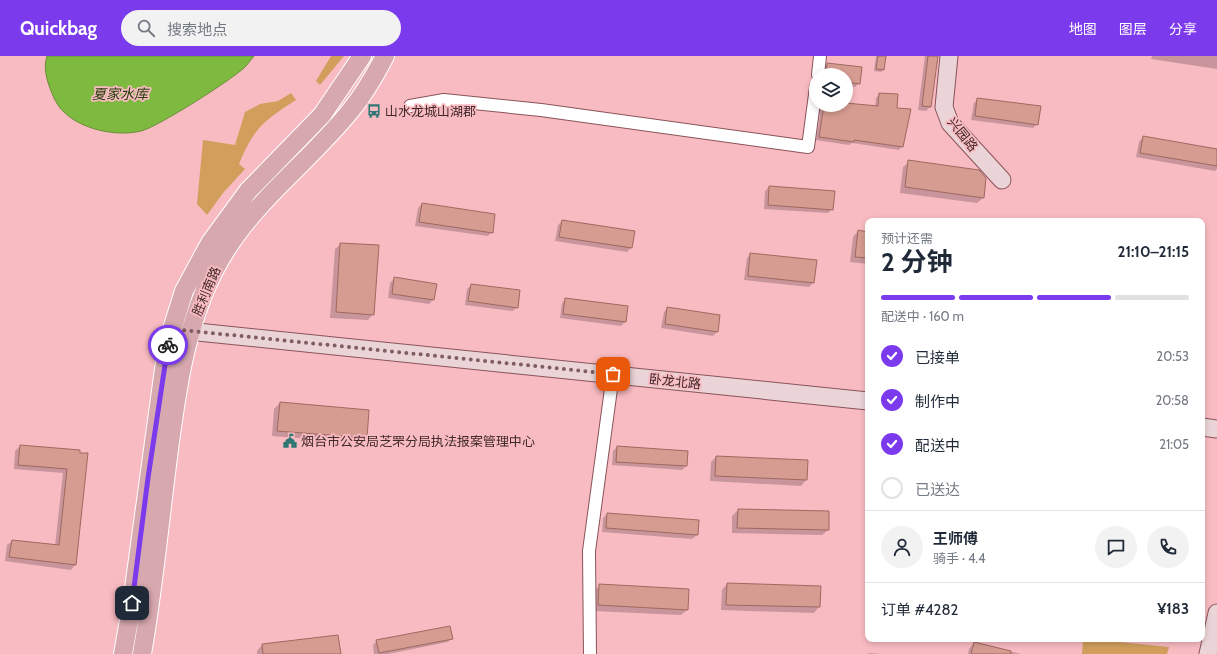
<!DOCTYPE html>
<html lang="zh">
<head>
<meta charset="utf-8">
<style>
  body { margin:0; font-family:Cabin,"Noto Sans SC",sans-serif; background:#f2f2f3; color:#1f2937; height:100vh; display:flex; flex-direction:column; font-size:15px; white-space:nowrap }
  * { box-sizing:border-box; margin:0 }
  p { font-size:13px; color:#747a83 }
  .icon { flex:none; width:22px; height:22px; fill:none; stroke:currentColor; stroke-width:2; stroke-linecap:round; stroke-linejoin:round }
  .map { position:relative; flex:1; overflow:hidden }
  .panel { position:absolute; left:865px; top:162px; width:340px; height:424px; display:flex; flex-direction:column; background:#fff; border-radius:8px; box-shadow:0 2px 6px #0003 }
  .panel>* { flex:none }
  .buttons { position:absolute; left:809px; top:12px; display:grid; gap:8px }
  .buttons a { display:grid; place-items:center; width:44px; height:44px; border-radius:50%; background:#fff; box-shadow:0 2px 6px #0003; font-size:20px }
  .pin { position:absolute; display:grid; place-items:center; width:34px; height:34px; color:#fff; margin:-17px; border-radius:8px; box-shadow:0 2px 6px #0006 }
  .courier { position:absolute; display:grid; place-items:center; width:40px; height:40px; margin:-20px; border:3px solid #7c3aed; border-radius:50%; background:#fff; color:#222; box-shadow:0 1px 5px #0007 }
  .overview em { font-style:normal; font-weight:700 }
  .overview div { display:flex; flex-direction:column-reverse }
  .overview { display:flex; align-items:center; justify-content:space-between; height:68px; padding:0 16px }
  h1 { font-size:26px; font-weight:700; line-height:30px }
  .bar { display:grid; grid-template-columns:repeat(4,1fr); gap:6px 4px; align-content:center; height:48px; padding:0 16px }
  .bar i { height:5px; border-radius:3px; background:#e0e1e3 }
  .bar .current { background:#7c3aed }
  .bar p { grid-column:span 4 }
  .line { display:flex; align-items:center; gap:10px; padding:0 16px; border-top:1px solid #e0e1e3 }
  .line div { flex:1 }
  .round { display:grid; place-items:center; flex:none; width:42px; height:42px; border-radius:21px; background:#f2f2f3 }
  ol { padding:0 16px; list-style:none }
  li { display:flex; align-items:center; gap:12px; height:44px }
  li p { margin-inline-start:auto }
  li .icon { padding:4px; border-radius:50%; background:#7c3aed; color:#fff; stroke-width:4 }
  li:last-child { color:#747a83 }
  li i { width:22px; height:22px; border:2px solid #e0e1e3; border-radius:50% }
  header { display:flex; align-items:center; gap:24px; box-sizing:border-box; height:56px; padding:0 20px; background:#7c3aed; color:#fff }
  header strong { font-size:19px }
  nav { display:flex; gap:22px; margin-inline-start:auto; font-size:14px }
  .search { width:280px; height:36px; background:#f2f2f3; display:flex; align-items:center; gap:10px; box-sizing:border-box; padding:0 14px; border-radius:22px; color:#747a83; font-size:15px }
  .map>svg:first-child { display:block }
</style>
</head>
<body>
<header>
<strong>Quickbag</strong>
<div class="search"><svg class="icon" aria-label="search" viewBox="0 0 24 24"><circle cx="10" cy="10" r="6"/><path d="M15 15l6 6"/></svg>搜索地点</div>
<nav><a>地图</a><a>图层</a><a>分享</a></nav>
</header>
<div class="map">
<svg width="1217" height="598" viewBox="0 0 1217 598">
  <rect width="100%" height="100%" fill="#f9bbc2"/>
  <path fill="#d19e5c" d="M 331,0 L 344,0 L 320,29 L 316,25 Z
    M 291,37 L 296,44 C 263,65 254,72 239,108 L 245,113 L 223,137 L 207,159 L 197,148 L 203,84 L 235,89 L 245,56 L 260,48 L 278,45 Z
    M 1083,583 L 1089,583 L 1169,591 L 1167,598 L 1082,598 Z"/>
  <path fill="#7eba3f" stroke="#6b8e39" d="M 47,0 L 254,0 C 251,3 249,7 246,10 C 235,22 156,72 141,75 C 113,82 68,71 55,44 C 49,31 42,14 47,0 Z"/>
  <path fill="#0003" d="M 876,0 L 885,0 L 883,14 L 881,16 L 874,15 Z
    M 925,0 L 937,0 L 930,51 L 926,55 L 918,54 Z
    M 1152,0 L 1217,0 L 1217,13 L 1151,3 Z
    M 827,8 L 861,12 L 859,27 L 855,31 L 846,30 L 846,19 L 822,19 L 823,12 Z
    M 879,38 L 896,53 L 902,90 L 899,94 L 852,87 L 849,89 L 816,84 L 820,58 L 818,57 L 819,49 L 846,48 L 875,51 L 876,42 Z
    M 978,43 L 1037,68 L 1033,72 L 971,64 L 974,47 Z
    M 1143,81 L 1217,94 L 1217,113 L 1215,115 L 1136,101 L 1139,86 Z
    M 909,106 L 983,142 L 977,147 L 900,137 L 903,111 Z
    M 769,131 L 832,153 L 828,157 L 764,153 L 765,135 Z
    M 422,148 L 492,176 L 488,180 L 415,170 L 418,152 Z
    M 562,165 L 631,192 L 627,196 L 555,185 L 558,169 Z
    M 858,175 L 868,177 L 868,208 L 850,206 L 853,181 Z
    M 341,188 L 373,258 L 368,264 L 330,262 L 335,193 Z
    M 751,198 L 814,226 L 809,231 L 744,224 L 747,202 Z
    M 395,222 L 433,244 L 429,248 L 388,242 L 390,227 Z
    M 471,229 L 517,251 L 513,255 L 465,249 L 467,233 Z
    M 566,243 L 626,265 L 621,270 L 560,262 L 562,247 Z
    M 668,252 L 719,260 L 717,276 L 713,280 L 661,272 L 664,256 Z
    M 280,347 L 366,382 L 360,387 L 272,380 L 274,353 Z
    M 20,390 L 79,395 L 75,509 L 71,514 L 5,505 L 7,489 L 12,485 L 55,490 L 63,417 L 14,413 L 15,395 Z
    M 617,391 L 686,410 L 682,414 L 612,409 L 613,395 Z
    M 716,401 L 806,424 L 801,430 L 710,425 L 711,406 Z
    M 738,454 L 828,474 L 822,479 L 732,477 L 732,460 Z
    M 607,458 L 697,479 L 692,483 L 602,476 L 603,462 Z
    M 727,528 L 819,551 L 814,557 L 721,554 L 722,534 Z
    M 600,529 L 687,554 L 681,559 L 593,555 L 594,535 Z
    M 452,582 L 448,586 L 388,598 L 374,598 L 373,589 L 377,585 Z
    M 974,587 L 1021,598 L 968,598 L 969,593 Z
    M 262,589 L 340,598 L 257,598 L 257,595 Z
    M 869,597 L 882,598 L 868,598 Z"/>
  <path fill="#d69c91" stroke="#9f695f" d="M 878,0 L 886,0 L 884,14 L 876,13 Z
    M 928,0 L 938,0 L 931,51 L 922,50 Z
    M 827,7 L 862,11 L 860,28 L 846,26 L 846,19 L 826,19 Z
    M 879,37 L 898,38 L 897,52 L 911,53 L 903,91 L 854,84 L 854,86 L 819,81 L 824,49 L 846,49 L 846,47 L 878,50 Z
    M 977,42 L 1041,50 L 1038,69 L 975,60 Z
    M 1143,80 L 1217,93 L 1217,110 L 1140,97 Z
    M 908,104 L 979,114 L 986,122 L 984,142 L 905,131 Z
    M 769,130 L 835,135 L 833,154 L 768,149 Z
    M 422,147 L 495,158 L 493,177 L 419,166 Z
    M 562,164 L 635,175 L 632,192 L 559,181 Z
    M 858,174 L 868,176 L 868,202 L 855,201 Z
    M 340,187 L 379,189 L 374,259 L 336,256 Z
    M 750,197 L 817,204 L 814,227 L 748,220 Z
    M 394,221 L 437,228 L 434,244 L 392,238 Z
    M 471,228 L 520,234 L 518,252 L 468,245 Z
    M 565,242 L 628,250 L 626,266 L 563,258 Z
    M 667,251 L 720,259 L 718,276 L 665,268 Z
    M 280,346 L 369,354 L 367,382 L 277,375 Z
    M 20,389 L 80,394 L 80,397 L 88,397 L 76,509 L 9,501 L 12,484 L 59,489 L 67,413 L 18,409 Z
    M 617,390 L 688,395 L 687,410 L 616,406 Z
    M 716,400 L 808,404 L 807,424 L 715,420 Z
    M 738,453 L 829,455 L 829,474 L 737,472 Z
    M 607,457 L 699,464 L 698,479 L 606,472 Z
    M 727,527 L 821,530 L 820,551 L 726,549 Z
    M 599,528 L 689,533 L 688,554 L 598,549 Z
    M 450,570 L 453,583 L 379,597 L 376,584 Z
    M 338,579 L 341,598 L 263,598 L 262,588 Z
    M 974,586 L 1011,595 L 1011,598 L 971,598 Z"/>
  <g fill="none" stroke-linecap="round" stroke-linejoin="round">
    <defs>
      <path id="street" d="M 818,19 L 820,0
        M 410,50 L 444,44 L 541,54 L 808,91 L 816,31
        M 590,598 L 589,495 L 613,318"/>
      <path id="secondary" d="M 949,0 L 944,51 L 950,67 L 1002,124
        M 178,274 L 868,345
        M 1202,371 L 1217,373
        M 1208,598 L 1217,557"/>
      <path id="primary" d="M 123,598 L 132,547 L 164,313 L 172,273 L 184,235 L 210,187 L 248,135 L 322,59 L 362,0
        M 142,598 C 152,541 158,483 165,425 C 175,347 183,261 226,194 C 260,140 312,103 351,54 C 365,37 375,19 385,0"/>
    </defs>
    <use href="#street" stroke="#89545a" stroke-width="14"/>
    <use href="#secondary" stroke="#89545a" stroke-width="19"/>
    <use href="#primary" stroke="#fff" stroke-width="20"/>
    <use href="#street" stroke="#fff" stroke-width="12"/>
    <use href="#secondary" stroke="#ebd4d7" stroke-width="17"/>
    <use href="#primary" stroke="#d7a9af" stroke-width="18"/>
  </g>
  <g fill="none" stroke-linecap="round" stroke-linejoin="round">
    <path stroke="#815c60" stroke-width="4" stroke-dasharray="0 7.2" d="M 168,289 L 172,273 L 613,318"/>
    <path stroke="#7c3aed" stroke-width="5" d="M 132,547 L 148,422 L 168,289"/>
  </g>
  <defs>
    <symbol id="bus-bare" viewBox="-9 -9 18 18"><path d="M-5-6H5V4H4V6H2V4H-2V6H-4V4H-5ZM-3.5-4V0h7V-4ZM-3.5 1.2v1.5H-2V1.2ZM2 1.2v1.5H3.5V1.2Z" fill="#2e7775" stroke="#f9bbc2" stroke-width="2.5" paint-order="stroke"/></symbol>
    <symbol id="civic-bare" viewBox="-9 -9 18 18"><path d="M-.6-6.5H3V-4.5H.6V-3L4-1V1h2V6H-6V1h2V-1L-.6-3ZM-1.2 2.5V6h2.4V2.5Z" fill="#2e7775" stroke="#f9bbc2" stroke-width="2.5" paint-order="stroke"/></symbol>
  </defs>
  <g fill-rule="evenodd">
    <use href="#bus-bare" x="364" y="45" width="20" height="20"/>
    <use href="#civic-bare" x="280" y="375" width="20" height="20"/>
  </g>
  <g text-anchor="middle" stroke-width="3.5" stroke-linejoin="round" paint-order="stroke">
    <g font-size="13" fill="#40292b" stroke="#f9bbc2" text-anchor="start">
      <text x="385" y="60">山水龙城山湖郡</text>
      <text x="301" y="390">烟台市公安局芝罘分局执法报案管理中心</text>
    </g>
    <g font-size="13" fill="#40292b" stroke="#f9bbc2">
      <text transform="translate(963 78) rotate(51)" y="5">兴园路</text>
      <text transform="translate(206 235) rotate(-67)" y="5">胜利南路</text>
      <text transform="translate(675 325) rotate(6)" y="5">卧龙北路</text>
    </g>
    <g font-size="14" font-style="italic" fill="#283f0f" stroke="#f9bbc2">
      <text x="120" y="43">夏家水库</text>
    </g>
  </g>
</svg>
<div class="buttons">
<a><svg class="icon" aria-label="layers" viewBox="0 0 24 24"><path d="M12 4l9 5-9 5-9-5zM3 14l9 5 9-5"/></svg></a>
</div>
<div class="pin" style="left:613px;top:318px;background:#ea580c"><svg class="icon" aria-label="bag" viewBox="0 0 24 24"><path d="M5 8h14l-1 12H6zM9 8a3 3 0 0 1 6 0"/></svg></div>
<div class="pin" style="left:132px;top:547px;background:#1f2937"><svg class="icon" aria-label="home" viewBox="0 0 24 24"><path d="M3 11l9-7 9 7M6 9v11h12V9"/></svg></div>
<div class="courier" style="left:168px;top:289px"><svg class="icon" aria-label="bike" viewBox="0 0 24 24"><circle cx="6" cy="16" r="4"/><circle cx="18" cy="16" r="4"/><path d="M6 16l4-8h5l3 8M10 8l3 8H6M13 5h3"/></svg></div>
<section class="panel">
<div class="overview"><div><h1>2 分钟</h1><p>预计还需</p></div><em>21:10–21:15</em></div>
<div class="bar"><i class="current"></i><i class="current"></i><i class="current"></i><i></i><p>配送中 · 160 m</p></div>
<ol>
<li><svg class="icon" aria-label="check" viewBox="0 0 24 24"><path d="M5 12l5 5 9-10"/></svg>已接单<p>20:53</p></li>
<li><svg class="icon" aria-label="check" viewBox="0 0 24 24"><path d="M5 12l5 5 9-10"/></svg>制作中<p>20:58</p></li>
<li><svg class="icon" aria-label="check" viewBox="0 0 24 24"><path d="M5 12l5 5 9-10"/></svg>配送中<p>21:05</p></li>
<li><i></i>已送达</li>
</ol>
<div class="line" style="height:72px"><a class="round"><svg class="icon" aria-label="person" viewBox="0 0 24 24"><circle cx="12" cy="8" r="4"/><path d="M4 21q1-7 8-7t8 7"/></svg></a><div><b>王师傅</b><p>骑手 · 4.4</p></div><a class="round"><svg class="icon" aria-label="chat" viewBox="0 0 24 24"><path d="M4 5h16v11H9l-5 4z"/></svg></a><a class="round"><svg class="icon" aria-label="phone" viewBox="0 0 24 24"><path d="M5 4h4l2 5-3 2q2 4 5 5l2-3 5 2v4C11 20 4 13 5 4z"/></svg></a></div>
<div class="line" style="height:52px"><div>订单 #4282</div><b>¥183</b></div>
</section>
</div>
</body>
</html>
